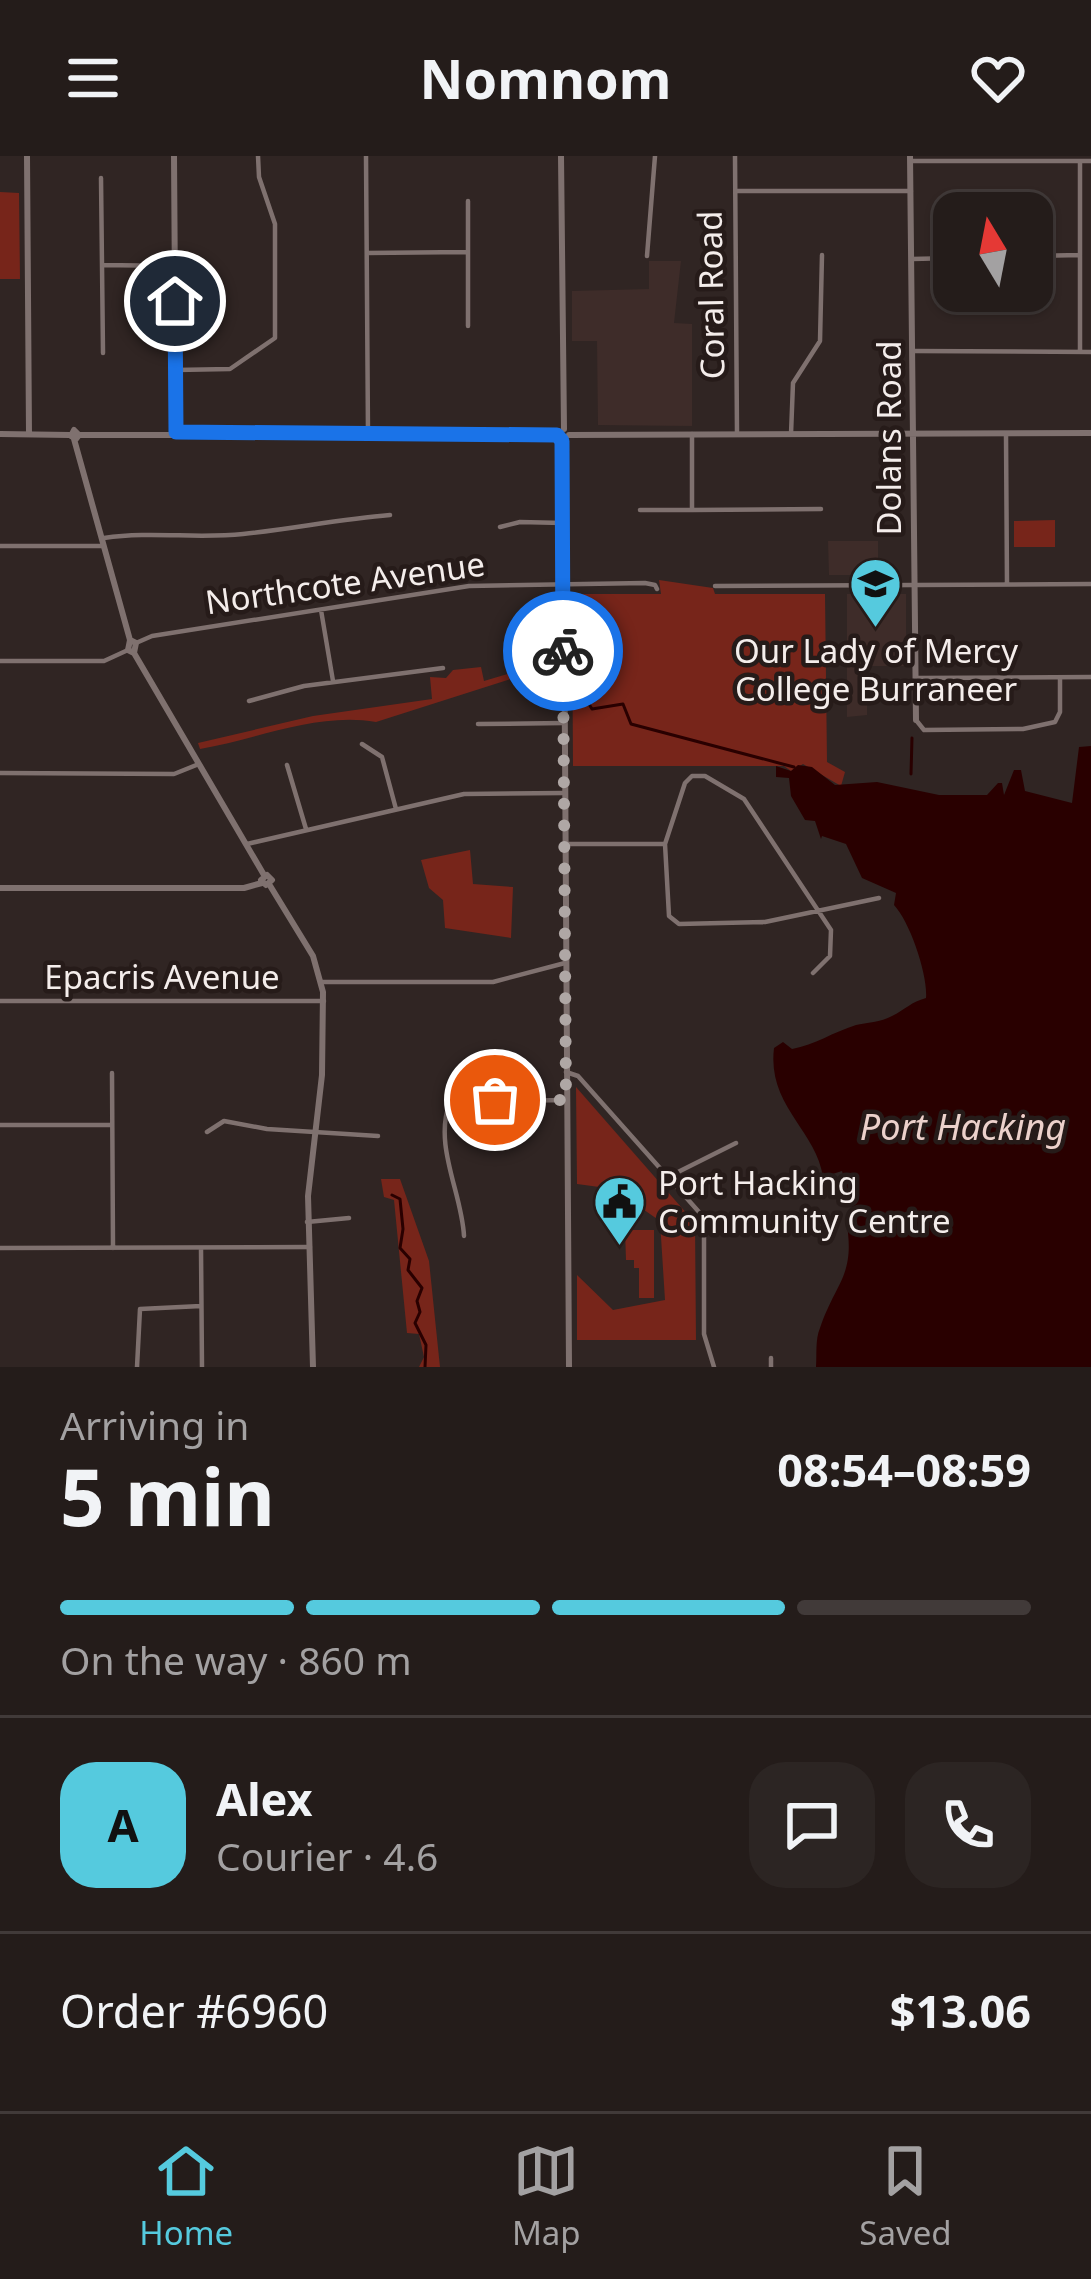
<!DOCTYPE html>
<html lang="en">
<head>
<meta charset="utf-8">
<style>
  body { margin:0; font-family:"Noto Sans",sans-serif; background:#2c2523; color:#f1f3f6; height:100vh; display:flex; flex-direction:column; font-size:45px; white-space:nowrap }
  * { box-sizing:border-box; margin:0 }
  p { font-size:39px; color:#a3a1a2 }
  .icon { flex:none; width:66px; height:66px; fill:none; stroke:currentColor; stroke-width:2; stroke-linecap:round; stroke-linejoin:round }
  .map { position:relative; height:1211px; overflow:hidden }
  .drawer { display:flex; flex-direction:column; background:#241c1a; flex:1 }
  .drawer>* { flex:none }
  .needle { width:78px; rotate:350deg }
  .tools { position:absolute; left:933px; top:36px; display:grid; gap:24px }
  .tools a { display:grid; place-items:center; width:120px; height:120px; border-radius:24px; background:#241c1a; box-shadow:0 3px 9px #0004,0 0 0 3px #413a39; font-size:60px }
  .pin { position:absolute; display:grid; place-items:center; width:102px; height:102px; color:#fff; margin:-51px; border:6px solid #fff; border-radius:50%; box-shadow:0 3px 12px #0007 }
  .courier { position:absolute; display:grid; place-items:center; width:120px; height:120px; margin:-60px; border:9px solid #1a73e8; border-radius:50%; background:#fff; color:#222; box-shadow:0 3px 15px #0007 }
  .overview em { font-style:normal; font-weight:700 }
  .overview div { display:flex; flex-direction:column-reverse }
  .overview { display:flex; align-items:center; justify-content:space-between; height:204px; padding:0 60px }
  h1 { font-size:78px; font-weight:700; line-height:90px }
  .bar { display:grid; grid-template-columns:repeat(4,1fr); gap:18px 12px; align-content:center; height:144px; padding:0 60px }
  .bar i { height:15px; border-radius:9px; background:#413a39 }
  .bar .selected { background:#55cade }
  .bar p { grid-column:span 4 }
  .line { display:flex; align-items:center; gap:30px; padding:0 60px; border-top:3px solid #413a39 }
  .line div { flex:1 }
  .round { display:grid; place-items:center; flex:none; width:126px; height:126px; border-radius:36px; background:#2c2523 }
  header { display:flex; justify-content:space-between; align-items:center; height:156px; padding:0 60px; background:#241c1a; font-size:54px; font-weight:700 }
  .tabs { display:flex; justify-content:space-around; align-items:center; height:168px; border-top:3px solid #413a39; background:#241c1a; font-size:33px; color:#a3a1a2 }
  .tabs a { display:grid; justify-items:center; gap:6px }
  .tabs .selected { color:#55cade }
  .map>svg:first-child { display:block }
</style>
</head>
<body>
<header><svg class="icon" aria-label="menu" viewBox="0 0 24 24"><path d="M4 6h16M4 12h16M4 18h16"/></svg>Nomnom<svg class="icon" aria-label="heart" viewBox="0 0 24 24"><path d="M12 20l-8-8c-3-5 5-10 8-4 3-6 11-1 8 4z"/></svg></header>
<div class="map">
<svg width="1091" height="1211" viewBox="0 0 1091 1211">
  <rect width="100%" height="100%" fill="#302523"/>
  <path fill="#3e2c29" d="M 649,105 L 681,105 L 674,167 L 692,168 L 692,270 L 598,269 L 597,185 L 572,185 L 572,135 L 649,133 Z
    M 828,385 L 878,385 L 878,419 L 829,419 Z
    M 847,438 L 906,438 L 906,510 L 867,510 L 867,559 L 847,561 Z"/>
  <path fill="#77251a" d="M 0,36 L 19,37 L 20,123 L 0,123 Z
    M 1055,364 L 1055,391 L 1014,391 L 1014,365 Z
    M 659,424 L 713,432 L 715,438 L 825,438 L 827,606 L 845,616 L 841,630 L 803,608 L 791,615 L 784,610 L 573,610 L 572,438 L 661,438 Z
    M 481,511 L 484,525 L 518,515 L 539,529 L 556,529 L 556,535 L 539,535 L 517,521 L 376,566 C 318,556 258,583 200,593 L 198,587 L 313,560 L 432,543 L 430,521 L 446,522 L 453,514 Z
    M 470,694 L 473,728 L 513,731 L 511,782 L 445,772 L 443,744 L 429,732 L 421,704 Z
    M 576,931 L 695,1067 L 696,1184 L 577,1184 L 577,1119 L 613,1154 L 665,1144 L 660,1065 L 614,1033 L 577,1028 Z
    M 381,1023 L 400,1023 L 429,1105 L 440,1211 L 419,1211 L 424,1201 L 419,1178 L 407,1177 L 394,1044 L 384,1041 Z
    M 625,1074 L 654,1074 L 654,1142 L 639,1142 L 639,1112 L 634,1112 L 634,1104 L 626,1104 Z"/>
  <path fill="#290000" d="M 1091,590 L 1091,1211 L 816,1211 C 817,1198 815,1184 820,1172 C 837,1123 856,1120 846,1063 L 854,1057 L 842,1015 L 823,1021 C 816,974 767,950 774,892 L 783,886 L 792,893 C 815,889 833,876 856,869 C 866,867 881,866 892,860 C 906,853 911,846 926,842 C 928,819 910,766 894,749 L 896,737 L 862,722 L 846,688 L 822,680 L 821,683 L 815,665 L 805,664 L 791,640 L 789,622 L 776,621 L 776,610 L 791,615 L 798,609 L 812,611 L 835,629 L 877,626 L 939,639 L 987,639 L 998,627 L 1002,627 L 1004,639 L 1014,614 L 1021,614 L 1025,635 L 1072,647 L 1079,591 Z"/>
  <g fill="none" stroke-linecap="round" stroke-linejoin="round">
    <path stroke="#290000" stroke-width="3" d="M 571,547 L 587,545 L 592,553 L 623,548 L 631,568 L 794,611
      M 911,618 L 912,582
      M 392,1039 L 400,1043 L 403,1073 L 400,1092 L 410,1103 L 408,1114 L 422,1132 L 417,1145 L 420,1156 L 415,1167 L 426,1189 L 425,1211"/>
    <path stroke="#7f716f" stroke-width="4.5" d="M 366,0 L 368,278
      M 735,0 L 737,276
      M 911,5 L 1091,5
      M 1080,5 L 1080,196
      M 101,22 L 102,109 L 175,110
      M 736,35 L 911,35
      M 468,45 L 468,170
      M 367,97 L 467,96
      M 647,100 L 655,0
      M 1032,100 L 1080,99
      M 912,103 L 954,102
      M 102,109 L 103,197
      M 913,195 L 1091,196
      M 176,214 L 230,213 L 275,182 L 275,68 L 259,21 L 258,0
      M 692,278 L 692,354 L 821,353
      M 791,278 L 793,227 L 820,185 L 822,99
      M 1006,278 L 1007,428
      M 640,354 L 692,354
      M 500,371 L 520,366 L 563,367
      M 104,382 C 152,375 196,383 243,378 C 292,373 340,363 390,359
      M 0,390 L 103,390
      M 715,430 L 1091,428
      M 321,454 L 333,525
      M 136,487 L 152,480 L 469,430 L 645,427 L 655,429 L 657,433
      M 0,505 L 104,505 L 128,494
      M 917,522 L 1091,521
      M 249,545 L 304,530 L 443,512
      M 916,564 L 924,574 L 1023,573 L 1055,566 L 1060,556 L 1060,522
      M 478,568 L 564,567
      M 362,588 L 382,601 L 396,653
      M 287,609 L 306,673
      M 0,617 L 174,618 L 199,608
      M 247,688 L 464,638 L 564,637
      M 564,688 L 665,688 L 669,760 L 679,768 L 765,766 L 879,742
      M 665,688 L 685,627 L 692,620 L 705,620 L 744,643 L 831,774 L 830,800 L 813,817
      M 321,826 L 493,826 L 565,807
      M 0,845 L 324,845
      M 566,916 L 578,920 L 699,1056 L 704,1068 L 704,1178 L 714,1211
      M 112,917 L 113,1092
      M 0,969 L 112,969
      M 207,976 L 224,965 L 267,973 L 378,980
      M 668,1021 L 736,987
      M 307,1066 L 349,1062
      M 464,1080 C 462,1037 433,989 450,946 L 566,944
      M 0,1092 L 310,1091
      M 201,1093 L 202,1211
      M 771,1202 L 771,1211
      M 137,1211 L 140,1153 L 201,1150"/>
    <path stroke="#7f716f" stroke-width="6" d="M 27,0 L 29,278
      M 174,0 L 176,276
      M 561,0 L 564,273
      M 910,0 L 916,564
      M 74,274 L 79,279 L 76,283 L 71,280 Z
      M 0,278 L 70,279
      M 79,279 L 557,279
      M 569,279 L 1091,277
      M 74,283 L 130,484 L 128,494 L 134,497 L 136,487 L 130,484
      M 563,285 L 569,1211
      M 134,497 L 264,719
      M 267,719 L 272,724 L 266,729 L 261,724 Z
      M 269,728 L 313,800 L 323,836 L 322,919 L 308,1040 L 313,1211
      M 0,732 L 244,732 L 262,727"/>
  </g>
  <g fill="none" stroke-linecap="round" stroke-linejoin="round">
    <path stroke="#afa7a5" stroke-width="12" stroke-dasharray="0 21.6" d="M 495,944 L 566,944 L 563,495"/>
    <path stroke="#1a73e8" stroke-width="15" d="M 175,145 L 176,276 L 557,279 L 562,285 L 563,495"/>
  </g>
  <defs>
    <symbol id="school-pin" viewBox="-11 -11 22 30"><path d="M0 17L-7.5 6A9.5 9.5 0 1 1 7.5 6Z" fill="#55cade" stroke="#261b19"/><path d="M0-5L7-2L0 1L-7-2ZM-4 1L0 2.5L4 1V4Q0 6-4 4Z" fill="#111"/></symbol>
    <symbol id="civic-pin" viewBox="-11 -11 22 30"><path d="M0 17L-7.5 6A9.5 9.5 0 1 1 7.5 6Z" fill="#55cade" stroke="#261b19"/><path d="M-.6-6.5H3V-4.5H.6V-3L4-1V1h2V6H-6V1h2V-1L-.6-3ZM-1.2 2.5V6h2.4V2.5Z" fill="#111"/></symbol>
  </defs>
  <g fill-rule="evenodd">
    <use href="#school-pin" x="846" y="398" width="59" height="81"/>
    <use href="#civic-pin" x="590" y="1016" width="59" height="81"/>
  </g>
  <g text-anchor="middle" stroke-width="9" stroke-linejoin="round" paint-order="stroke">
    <g font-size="33" fill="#f4edeb" stroke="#261b19">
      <text transform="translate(711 139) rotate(-91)" y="12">Coral Road</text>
      <text transform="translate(889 282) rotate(-90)" y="12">Dolans Road</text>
      <text transform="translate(345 427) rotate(-8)" y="12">Northcote Avenue</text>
      <text x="162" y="833">Epacris Avenue</text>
    </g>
    <g font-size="33" fill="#f4edeb" stroke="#261b19">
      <text x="876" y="507">Our Lady of Mercy<tspan x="876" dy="38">College Burraneer</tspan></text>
      <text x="658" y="1039" text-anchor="start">Port Hacking<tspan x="658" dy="38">Community Centre</tspan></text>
    </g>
    <g font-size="36" font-style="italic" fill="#ecd1cb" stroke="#261b19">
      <text x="963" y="984">Port Hacking</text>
    </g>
  </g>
</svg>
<div class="tools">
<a><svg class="needle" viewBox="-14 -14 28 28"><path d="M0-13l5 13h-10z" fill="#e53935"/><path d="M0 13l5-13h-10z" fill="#a3a1a2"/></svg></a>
</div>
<div class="pin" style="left:495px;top:944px;background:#ea580c"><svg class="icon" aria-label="bag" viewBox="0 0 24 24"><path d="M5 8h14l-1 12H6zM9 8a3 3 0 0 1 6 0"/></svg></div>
<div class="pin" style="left:175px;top:145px;background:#1f2937"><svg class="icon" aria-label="home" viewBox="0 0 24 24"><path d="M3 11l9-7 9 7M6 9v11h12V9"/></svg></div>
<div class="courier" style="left:563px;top:495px"><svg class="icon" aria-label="bike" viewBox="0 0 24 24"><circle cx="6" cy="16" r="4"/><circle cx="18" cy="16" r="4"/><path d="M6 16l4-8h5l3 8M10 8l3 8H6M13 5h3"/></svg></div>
</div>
<section class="drawer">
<div class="overview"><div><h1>5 min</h1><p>Arriving in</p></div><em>08:54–08:59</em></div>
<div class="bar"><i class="selected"></i><i class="selected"></i><i class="selected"></i><i></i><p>On the way · 860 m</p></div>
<div class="line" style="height:216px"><b class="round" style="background:#55cade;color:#111">A</b><div><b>Alex</b><p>Courier · 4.6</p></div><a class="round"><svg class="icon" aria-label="chat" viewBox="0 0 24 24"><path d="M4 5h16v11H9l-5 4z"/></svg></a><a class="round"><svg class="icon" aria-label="phone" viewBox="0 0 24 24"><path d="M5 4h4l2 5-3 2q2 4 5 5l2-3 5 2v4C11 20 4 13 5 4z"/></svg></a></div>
<div class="line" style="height:156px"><div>Order #6960</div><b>$13.06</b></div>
</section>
<nav class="tabs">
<a class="selected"><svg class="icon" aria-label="home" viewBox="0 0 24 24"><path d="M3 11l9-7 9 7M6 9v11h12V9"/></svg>Home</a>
<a><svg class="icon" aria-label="map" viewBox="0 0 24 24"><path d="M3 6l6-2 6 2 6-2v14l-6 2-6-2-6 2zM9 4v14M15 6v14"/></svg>Map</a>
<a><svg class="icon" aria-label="saved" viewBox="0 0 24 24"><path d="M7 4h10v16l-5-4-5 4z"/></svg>Saved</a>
</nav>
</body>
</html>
